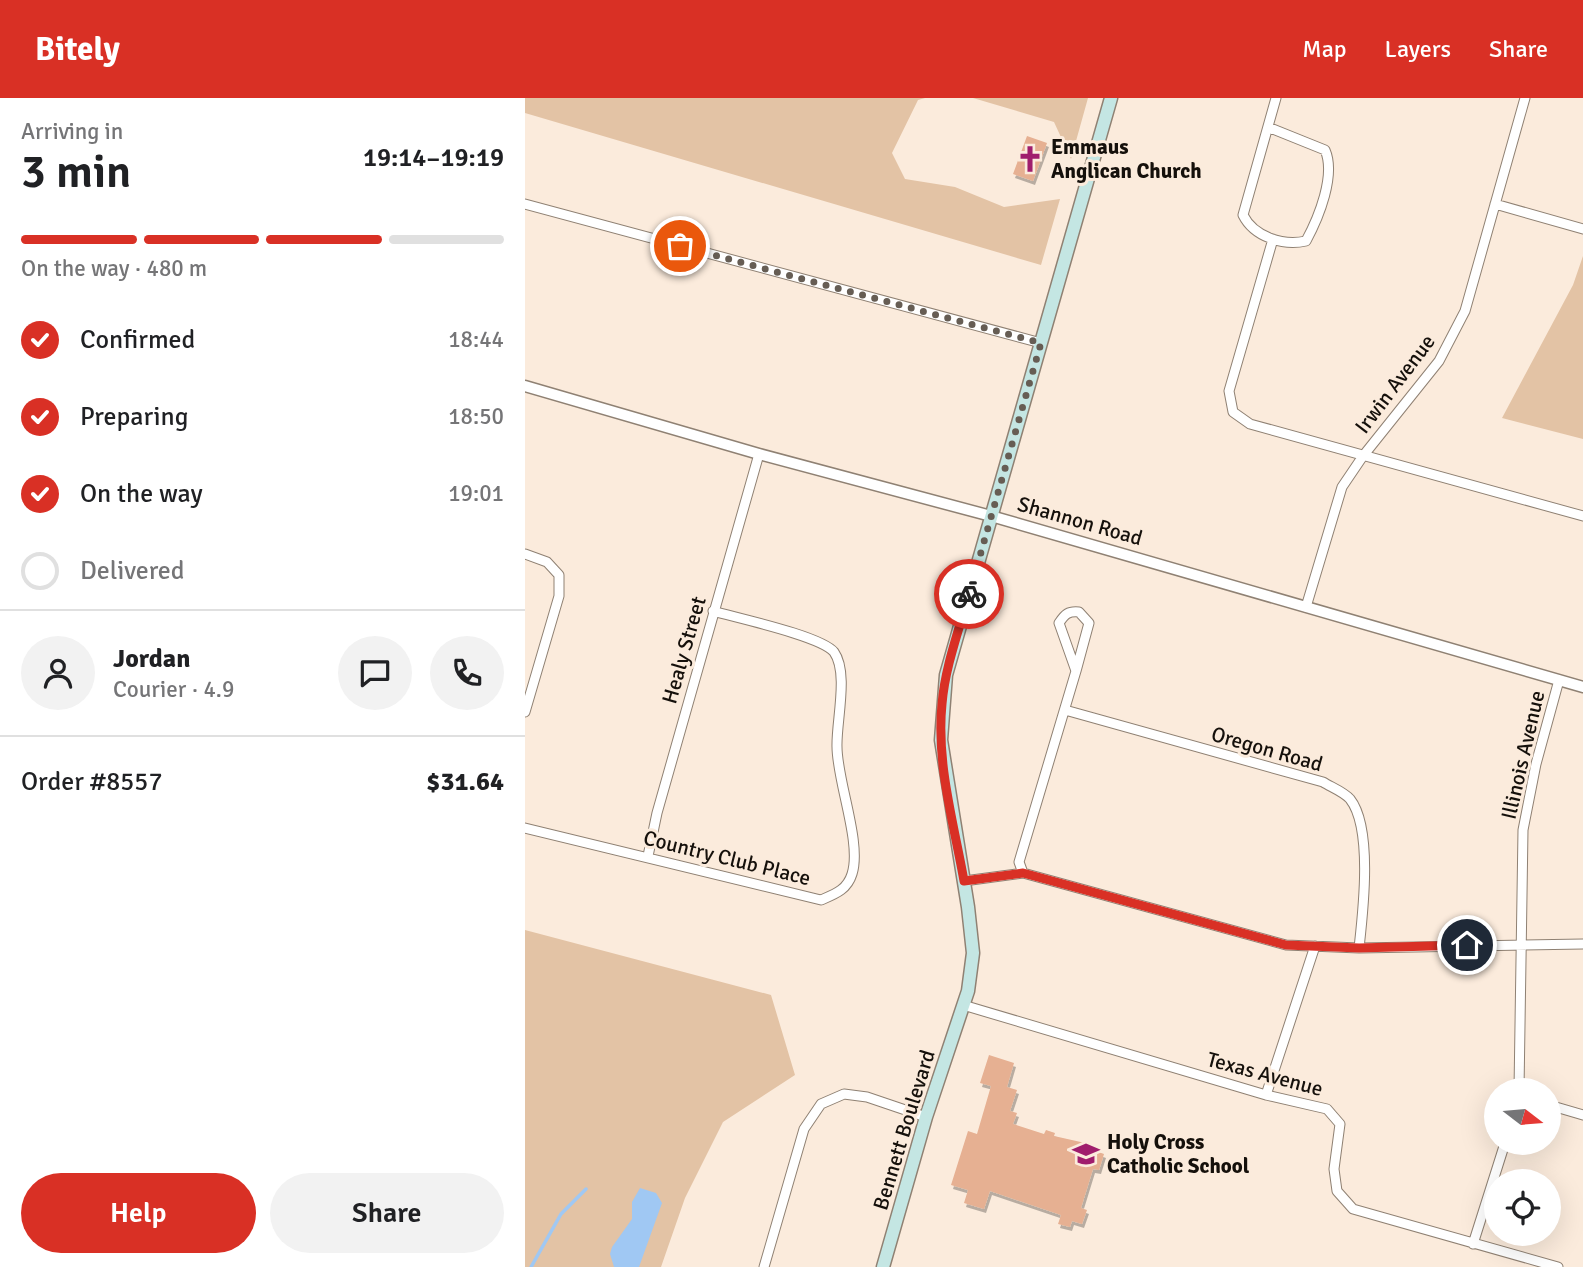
<!DOCTYPE html>
<html lang="en">
<head>
<meta charset="utf-8">
<style>
  body { margin:0; font-family:Signika,sans-serif; background:#f2f2f2; color:#202124; height:100vh; display:flex; flex-direction:column; font-size:26px; white-space:nowrap }
  * { box-sizing:border-box; margin:0 }
  p { font-size:23px; color:#757577 }
  .icon { flex:none; width:38px; height:38px; fill:none; stroke:currentColor; stroke-width:2; stroke-linecap:round; stroke-linejoin:round }
  .map { position:relative; flex:1; overflow:hidden }
  .panel { display:flex; flex-direction:column; background:#fff; width:525px }
  .panel>* { flex:none }
  .needle { width:46px; rotate:106deg }
  .tools { position:absolute; left:959px; top:980px; display:grid; gap:14px }
  .tools a { display:grid; place-items:center; width:77px; height:77px; border-radius:50%; background:#fff; box-shadow:0 7px 28px #0002; font-size:35px }
  .pin { position:absolute; display:grid; place-items:center; width:60px; height:60px; color:#fff; margin:-30px; border:4px solid #fff; border-radius:50%; box-shadow:0 2px 7px #0007 }
  .courier { position:absolute; display:grid; place-items:center; width:70px; height:70px; margin:-35px; border:5px solid #d93025; border-radius:50%; background:#fff; color:#222; box-shadow:0 2px 9px #0007 }
  .summary em { font-style:normal; font-weight:600 }
  .summary div { display:flex; flex-direction:column-reverse }
  .summary { display:flex; align-items:center; justify-content:space-between; height:119px; padding:0 21px }
  h1 { font-size:46px; font-weight:600; line-height:52px }
  .bar { display:grid; grid-template-columns:repeat(4,1fr); gap:10px 7px; align-content:center; height:84px; padding:0 21px }
  .bar i { height:9px; border-radius:5px; background:#e0e0e0 }
  .bar .on { background:#d93025 }
  .bar p { grid-column:span 4 }
  .line { display:flex; align-items:center; gap:18px; padding:0 21px; border-top:2px solid #e0e0e0 }
  .line div { flex:1 }
  .round { display:grid; place-items:center; flex:none; width:74px; height:74px; border-radius:37px; background:#f2f2f2 }
  ol { padding:0 21px; list-style:none }
  li { display:flex; align-items:center; gap:21px; height:77px }
  li p { margin-inline-start:auto }
  li .icon { padding:7px; border-radius:50%; background:#d93025; color:#fff; stroke-width:4 }
  li:last-child { color:#757577 }
  li i { width:38px; height:38px; border:4px solid #e0e0e0; border-radius:50% }
  .cta { display:flex; gap:14px; margin-top:auto; padding:14px 21px }
  .cta a { flex:1; height:80px; border-radius:42px; background:#d93025; color:#fff; font-size:28px; font-weight:600; line-height:80px; text-align:center }
  .cta a+a { background:#f2f2f2; color:#202124 }
  header { display:flex; align-items:center; gap:42px; box-sizing:border-box; height:98px; padding:0 35px; background:#d93025; color:#fff }
  header strong { font-size:33px }
  nav { display:flex; gap:38px; margin-inline-start:auto; font-size:24px }
  main { display:flex; flex:1; min-height:0 }
  .map>svg:first-child { display:block }
</style>
</head>
<body>
<header>
<strong>Bitely</strong>
<nav><a>Map</a><a>Layers</a><a>Share</a></nav>
</header>
<main>
<section class="panel">
<div class="summary"><div><h1>3 min</h1><p>Arriving in</p></div><em>19:14–19:19</em></div>
<div class="bar"><i class="on"></i><i class="on"></i><i class="on"></i><i></i><p>On the way · 480 m</p></div>
<ol>
<li><svg class="icon" aria-label="check" viewBox="0 0 24 24"><path d="M5 12l5 5 9-10"/></svg>Confirmed<p>18:44</p></li>
<li><svg class="icon" aria-label="check" viewBox="0 0 24 24"><path d="M5 12l5 5 9-10"/></svg>Preparing<p>18:50</p></li>
<li><svg class="icon" aria-label="check" viewBox="0 0 24 24"><path d="M5 12l5 5 9-10"/></svg>On the way<p>19:01</p></li>
<li><i></i>Delivered</li>
</ol>
<div class="line" style="height:126px"><a class="round"><svg class="icon" aria-label="person" viewBox="0 0 24 24"><circle cx="12" cy="8" r="4"/><path d="M4 21q1-7 8-7t8 7"/></svg></a><div><b>Jordan</b><p>Courier · 4.9</p></div><a class="round"><svg class="icon" aria-label="chat" viewBox="0 0 24 24"><path d="M4 5h16v11H9l-5 4z"/></svg></a><a class="round"><svg class="icon" aria-label="phone" viewBox="0 0 24 24"><path d="M5 4h4l2 5-3 2q2 4 5 5l2-3 5 2v4C11 20 4 13 5 4z"/></svg></a></div>
<div class="line" style="height:91px"><div>Order #8557</div><b>$31.64</b></div>
<div class="cta"><a>Help</a><a>Share</a></div>
</section>
<div class="map">
<svg width="1058" height="1169" viewBox="0 0 1058 1169">
  <defs>
    <filter id="shadow"><feDropShadow dx="2" dy="4" stdDeviation="0" flood-color="#0004"/></filter>
  </defs>
  <rect width="100%" height="100%" fill="#fbebdc"/>
  <path fill="#e3c3a5" d="M 0,0 L 400,0 L 393,2 L 367,55 L 380,81 L 430,89 L 479,109 L 535,101 L 516,167 L 0,15 Z
    M 448,0 L 563,0 L 546,61 L 529,24 Z
    M 1058,158 L 1058,341 L 977,320 L 1048,187 Z
    M 0,832 L 246,897 L 270,977 L 198,1024 L 160,1100 L 136,1169 L 0,1169 Z"/>
  <path fill="#a0c8f3" d="M 115,1090 L 131,1095 L 137,1105 L 114,1169 L 89,1169 L 85,1156 L 87,1149 L 107,1121 L 107,1104 Z"/>
  <g fill="none" stroke-linecap="round" stroke-linejoin="round">
    <path stroke="#a0c8f3" stroke-width="3.5" d="M 6,1169 L 36,1116 L 61,1091"/>
  </g>
  <path fill="#e6b092" filter="url(#shadow)" d="M 502,38 L 522,45 L 508,83 L 488,76 Z
    M 464,957 L 489,965 L 482,989 L 492,992 L 485,1013 L 492,1015 L 488,1026 L 519,1036 L 521,1032 L 530,1035 L 529,1038 L 569,1047 L 568,1052 L 579,1056 L 574,1072 L 568,1071 L 556,1110 L 562,1112 L 557,1126 L 547,1123 L 545,1129 L 533,1126 L 536,1117 L 465,1093 L 459,1111 L 439,1105 L 443,1092 L 426,1087 L 443,1033 L 452,1036 L 466,988 L 455,985 Z"/>
  <g fill="none" stroke-linecap="round" stroke-linejoin="round">
    <defs>
      <path id="minor" d="M 743,29 L 800,52 C 811,77 794,119 781,143 C 758,148 729,139 718,117 L 751,0
        M 0,106 L 516,245
        M 970,106 L 1058,131
        M 748,141 L 704,293 L 708,314 L 725,326 L 1058,418
        M 0,456 L 22,464 L 34,477 L 34,498 L 0,614
        M 781,509 L 817,389 L 838,358 L 914,263 L 940,213 L 1000,0
        M 540,612 L 798,684 C 806,689 819,694 825,701 C 848,730 838,814 834,850
        M 0,730 L 296,802 C 310,796 322,792 327,776 C 337,745 312,683 312,649 C 311,624 324,575 309,554 C 296,538 212,520 188,513
        M 123,758 L 132,715 L 234,356
        M 498,775 L 494,764 L 551,573 L 534,525 C 540,516 543,513 554,514 L 564,525 L 551,573
        M 439,783 L 498,775 L 761,847 L 834,850 L 1058,846
        M 438,907 L 741,997 L 802,1011 L 815,1026 L 809,1071 L 812,1093 L 828,1111 L 1033,1169
        M 994,992 L 998,732 L 1011,666 L 1034,582
        M 741,997 L 790,848
        M 1024,1007 L 1058,1017
        M 948,1146 L 980,1045
        M 239,1169 L 279,1031 L 296,1006 L 319,996 L 342,999 L 401,1019"/>
      <path id="tertiary" d="M 0,288 L 234,356 L 466,418 L 1058,589"/>
      <path id="secondary" d="M 358,1169 L 401,1019 L 443,893 L 448,855 L 443,809 L 416,642 L 421,577 L 586,0"/>
    </defs>
    <use href="#minor" stroke="#8f8173" stroke-width="11"/>
    <use href="#tertiary" stroke="#8f8173" stroke-width="13"/>
    <use href="#secondary" stroke="#8f8173" stroke-width="15"/>
    <use href="#minor" stroke="#fff" stroke-width="9"/>
    <use href="#tertiary" stroke="#fff" stroke-width="10"/>
    <use href="#secondary" stroke="#c4e6e3" stroke-width="12"/>
  </g>
  <g fill="none" stroke-linecap="round" stroke-linejoin="round">
    <path stroke="#665d54" stroke-width="7" stroke-dasharray="0 12.6" d="M 155,148 L 516,245 L 444,496"/>
    <path stroke="#d93025" stroke-width="9" d="M 444,496 C 434,532 420,569 417,606 C 411,665 429,726 439,783 L 498,775 L 761,847 L 834,850 L 942,847"/>
  </g>
  <defs>
    <symbol id="church-bare" viewBox="-9 -9 18 18"><path d="M-1.2-6h2.4v3.5h3.3v2.4h-3.3V6h-2.4V-.1h-3.3v-2.4h3.3Z" fill="#a01d6d" stroke="#fbebdc" stroke-width="2.5" paint-order="stroke"/></symbol>
    <symbol id="school-bare" viewBox="-9 -9 18 18"><path d="M0-5L7-2L0 1L-7-2ZM-4 1L0 2.5L4 1V4Q0 6-4 4Z" fill="#a01d6d" stroke="#fbebdc" stroke-width="2.5" paint-order="stroke"/></symbol>
  </defs>
  <g fill-rule="evenodd">
    <use href="#church-bare" x="486" y="42" width="38" height="38"/>
    <use href="#school-bare" x="542" y="1037" width="38" height="38"/>
  </g>
  <g text-anchor="middle" stroke-width="6" stroke-linejoin="round" paint-order="stroke">
    <g font-size="21" font-weight="bold" fill="#15100b" stroke="#fbebdc" text-anchor="start">
      <text x="526" y="56">Emmaus<tspan x="526" dy="24">Anglican Church</tspan></text>
      <text x="582" y="1051">Holy Cross<tspan x="582" dy="24">Catholic School</tspan></text>
    </g>
    <g font-size="21" fill="#15100b" stroke="#fbebdc">
      <text transform="translate(870 286) rotate(-53)" y="7">Irwin Avenue</text>
      <text transform="translate(555 423) rotate(16)" y="7">Shannon Road</text>
      <text transform="translate(159 552) rotate(-74)" y="7">Healy Street</text>
      <text transform="translate(742 651) rotate(16)" y="7">Oregon Road</text>
      <text transform="translate(998 657) rotate(-77)" y="7">Illinois Avenue</text>
      <text transform="translate(202 760) rotate(14)" y="7">Country Club Place</text>
      <text transform="translate(740 976) rotate(15)" y="7">Texas Avenue</text>
      <text transform="translate(379 1032) rotate(-73)" y="7">Bennett Boulevard</text>
    </g>
  </g>
</svg>
<div class="tools">
<a><svg class="needle" viewBox="-14 -14 28 28"><path d="M0-13l5 13h-10z" fill="#e53935"/><path d="M0 13l5-13h-10z" fill="#757577"/></svg></a>
<a><svg class="icon" aria-label="locate" viewBox="0 0 24 24"><circle cx="12" cy="12" r="6"/><path d="M12 2v4M12 18v4M2 12h4M18 12h4"/></svg></a>
</div>
<div class="pin" style="left:155px;top:148px;background:#ea580c"><svg class="icon" aria-label="bag" viewBox="0 0 24 24"><path d="M5 8h14l-1 12H6zM9 8a3 3 0 0 1 6 0"/></svg></div>
<div class="pin" style="left:942px;top:847px;background:#1f2937"><svg class="icon" aria-label="home" viewBox="0 0 24 24"><path d="M3 11l9-7 9 7M6 9v11h12V9"/></svg></div>
<div class="courier" style="left:444px;top:496px"><svg class="icon" aria-label="bike" viewBox="0 0 24 24"><circle cx="6" cy="16" r="4"/><circle cx="18" cy="16" r="4"/><path d="M6 16l4-8h5l3 8M10 8l3 8H6M13 5h3"/></svg></div>
</div>
</main>
</body>
</html>
